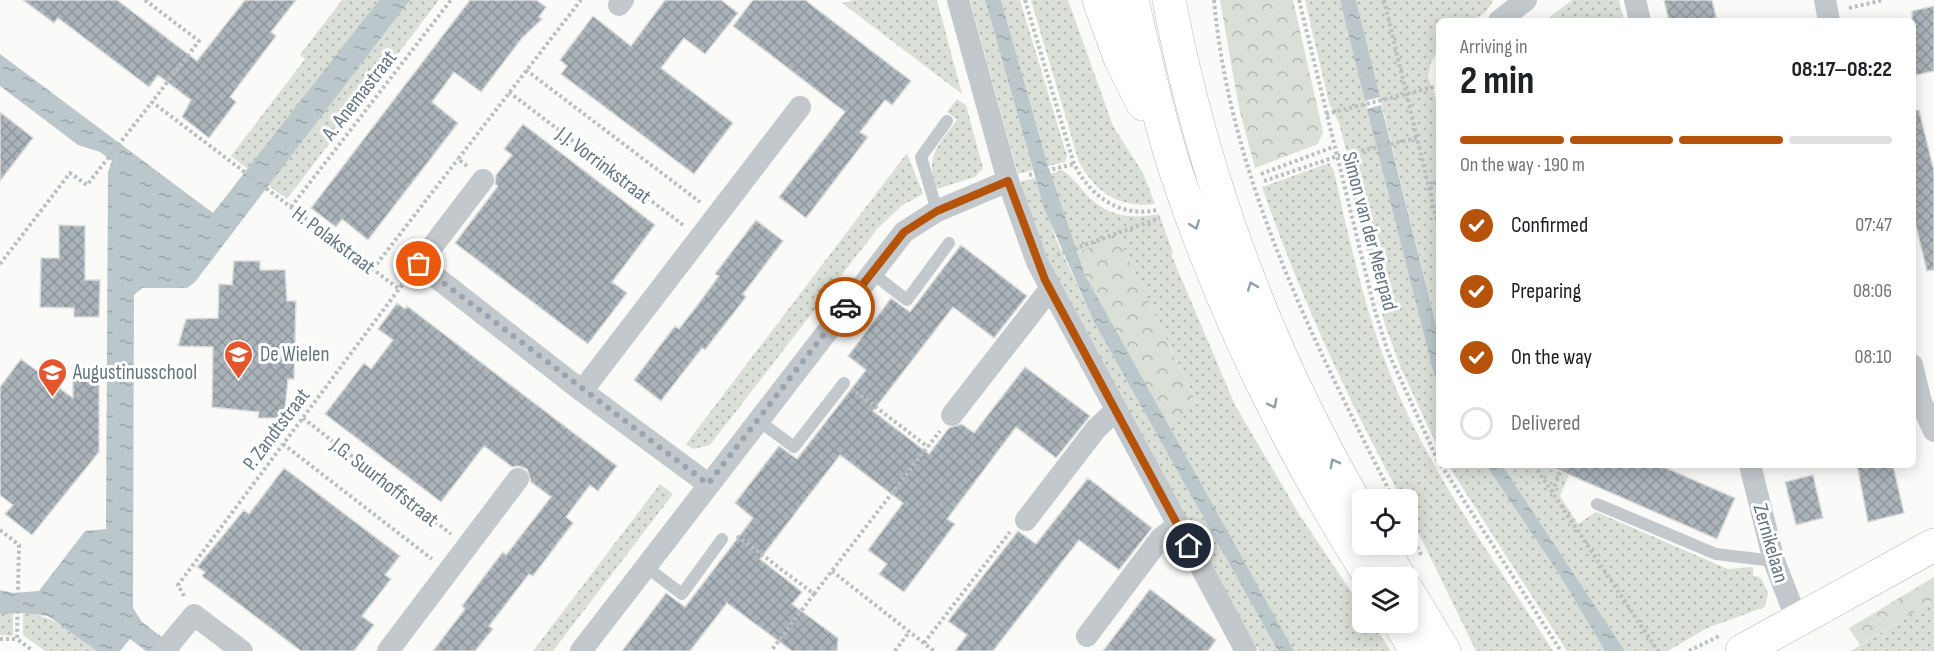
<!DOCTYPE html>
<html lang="en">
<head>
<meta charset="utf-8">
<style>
  body { margin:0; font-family:"Sofia Sans Condensed",sans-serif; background:#f2f2f2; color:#202124; height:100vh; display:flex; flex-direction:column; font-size:22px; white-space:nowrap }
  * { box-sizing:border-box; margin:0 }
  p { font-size:20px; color:#757577 }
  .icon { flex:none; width:33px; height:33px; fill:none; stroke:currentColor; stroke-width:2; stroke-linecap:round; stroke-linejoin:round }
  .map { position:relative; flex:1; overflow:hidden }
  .sheet { position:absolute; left:1436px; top:18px; width:480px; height:450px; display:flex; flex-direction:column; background:#fff; border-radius:9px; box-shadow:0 3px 15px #0003 }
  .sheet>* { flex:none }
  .controls { position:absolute; left:1352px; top:489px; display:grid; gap:12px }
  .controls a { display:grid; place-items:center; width:66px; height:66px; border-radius:9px; background:#fff; box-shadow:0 3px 15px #0003; font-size:30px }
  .pin { position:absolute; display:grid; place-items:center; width:51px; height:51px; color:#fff; margin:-26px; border:3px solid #fff; border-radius:50%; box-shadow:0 2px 6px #0007 }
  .courier { position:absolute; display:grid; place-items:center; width:60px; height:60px; margin:-30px; border:4px solid #b45309; border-radius:50%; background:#fff; color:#222; box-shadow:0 2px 8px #0007 }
  .overview em { font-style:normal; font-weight:700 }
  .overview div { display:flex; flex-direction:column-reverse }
  .overview { display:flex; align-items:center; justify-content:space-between; height:102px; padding:0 24px }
  h1 { font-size:39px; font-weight:700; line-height:45px }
  .bar { display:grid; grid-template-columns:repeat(4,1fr); gap:9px 6px; align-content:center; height:72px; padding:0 24px }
  .bar i { height:8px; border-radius:4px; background:#e0e0e0 }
  .bar .on { background:#b45309 }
  .bar p { grid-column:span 4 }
  ol { padding:0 24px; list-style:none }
  li { display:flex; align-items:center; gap:18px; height:66px }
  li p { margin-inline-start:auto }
  li .icon { padding:6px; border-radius:50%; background:#b45309; color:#fff; stroke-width:4 }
  li:last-child { color:#757577 }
  li i { width:33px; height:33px; border:3px solid #e0e0e0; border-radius:50% }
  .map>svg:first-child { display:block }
</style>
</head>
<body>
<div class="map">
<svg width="1934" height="651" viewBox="0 0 1934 651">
  <defs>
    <pattern id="grass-dots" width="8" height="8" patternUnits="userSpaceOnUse" patternTransform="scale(1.5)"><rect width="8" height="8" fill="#dadfd7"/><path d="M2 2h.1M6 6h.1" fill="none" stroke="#b4b9b4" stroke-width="1.8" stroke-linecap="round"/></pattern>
    <pattern id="forest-crowns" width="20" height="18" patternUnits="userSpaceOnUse" patternTransform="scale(1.5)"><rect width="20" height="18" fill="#dadfd7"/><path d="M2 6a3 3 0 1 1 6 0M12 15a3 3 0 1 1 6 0" fill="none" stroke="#b4b9b4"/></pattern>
    <pattern id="water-ripples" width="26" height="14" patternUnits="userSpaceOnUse" patternTransform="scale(1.5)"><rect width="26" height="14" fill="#bbc7cb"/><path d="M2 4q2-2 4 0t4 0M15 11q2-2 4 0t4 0" fill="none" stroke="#9ca6aa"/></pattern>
    <pattern id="building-cross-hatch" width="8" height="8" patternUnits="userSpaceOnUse" patternTransform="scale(1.5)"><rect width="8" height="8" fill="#aab3b9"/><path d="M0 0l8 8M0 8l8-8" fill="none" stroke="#8e969c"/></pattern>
  </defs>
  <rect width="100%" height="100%" fill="#fafaf8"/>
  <path fill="url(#grass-dots)" d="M 342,0 L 379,0 L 249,170 L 231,156 L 305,59 L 300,55 Z
    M 410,0 L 439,0 L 287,199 L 268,185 Z
    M 854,0 L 937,0 L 962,94 L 842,3 Z
    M 970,0 L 985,0 L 1033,170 L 1018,174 Z
    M 1001,0 L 1020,0 L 1067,156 L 1065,162 L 1048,166 Z
    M 1031,0 L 1068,0 L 1113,126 L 1143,173 L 1155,204 C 1119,208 1096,193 1079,162 Z
    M 1305,0 L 1340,0 L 1433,371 L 1438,382 L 1438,448 L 1401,368 L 1385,325 L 1343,160 L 1348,158 L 1339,123 L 1329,103 Z
    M 1356,0 L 1493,0 C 1483,25 1461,21 1438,21 L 1438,51 L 1431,62 L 1428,77 L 1438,105 L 1438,195 L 1436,198 L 1438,209 L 1438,333 Z
    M 1572,0 L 1619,0 L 1624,21 L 1545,21 Z
    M 957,99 L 966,105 L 983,168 L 975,177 L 937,189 C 924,157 938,146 957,120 L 947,112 Z
    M 907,153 L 923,194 L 901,206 L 878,228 L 710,445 L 693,449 L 686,444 Z
    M 1329,163 L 1334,171 C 1351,249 1369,329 1402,402 C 1442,490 1501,570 1553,651 L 1476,651 L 1407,509 L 1407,500 L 1402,499 C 1347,398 1300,296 1262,187 Z
    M 1062,170 C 1078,181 1079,188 1092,200 C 1111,217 1134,219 1159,214 L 1173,253 L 1171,254 L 1235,405 L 1299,514 L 1362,608 L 1362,622 L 1372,623 L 1391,651 L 1294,651 L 1168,426 L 1197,403 L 1118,238 L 1077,252 L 1050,174 Z
    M 1035,178 L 1056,239 L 1094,322 L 1278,651 L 1259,651 L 1086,343 C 1060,291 1037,238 1020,182 Z
    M 1448,465 L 1486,465 L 1559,574 L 1605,651 L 1567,651 Z
    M 1502,465 L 1573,465 L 1560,496 L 1578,524 L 1596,512 L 1728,569 L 1753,567 L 1753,575 L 1761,578 L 1768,593 L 1765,607 L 1707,628 L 1668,651 L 1625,651 Z
    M 660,484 L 673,494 L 553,651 L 533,651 Z
    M 1934,600 L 1934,651 L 1851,651 Z
    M 13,613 L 13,636 L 0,635 L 0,614 Z
    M 23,613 C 54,615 73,633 97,651 L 45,651 L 23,635 Z"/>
  <path fill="url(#forest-crowns)" d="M 1220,0 L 1293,0 L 1323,132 L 1318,144 L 1255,168 L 1239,108 Z
    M 1118,237 L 1197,404 L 1168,426 L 1085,275 L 1077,252 Z
    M 1934,577 L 1934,600 L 1860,645 L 1849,628 Z"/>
  <path fill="url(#water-ripples)" d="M 379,0 L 410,0 L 195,282 L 187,288 L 142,288 L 134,295 L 133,608 L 142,622 L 180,651 L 146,651 L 130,639 L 120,651 L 97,651 L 48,616 L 23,613 L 0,614 L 0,590 L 14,593 L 39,591 L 85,531 L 106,529 L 108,172 L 112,161 L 100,152 L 78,145 L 0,86 L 0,54 L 213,213 Z
    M 985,0 L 1001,0 L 1048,166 L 1085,275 L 1294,651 L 1278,651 L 1094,322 L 1044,208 Z
    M 1340,0 L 1356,0 L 1380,97 L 1365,101 Z
    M 1381,105 L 1438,333 L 1438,382 L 1433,371 L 1367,109 Z
    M 1486,465 L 1502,465 L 1625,651 L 1605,651 L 1559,574 Z"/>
  <path fill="url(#building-cross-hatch)" stroke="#dcdcda" stroke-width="1.5" d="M 23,0 L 117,0 L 197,61 L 245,0 L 296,0 L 271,32 L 276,36 L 230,97 L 236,102 L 209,138 L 182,117 L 191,100 L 158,75 L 149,87 L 58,18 L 54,23 Z
    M 470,0 L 536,0 L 546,7 L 539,17 L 542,19 L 522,38 L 481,92 L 454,72 L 432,102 L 458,123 L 368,240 L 342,219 L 336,227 L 311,208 Z
    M 665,0 L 721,0 L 738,13 L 705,54 L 684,38 L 661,68 L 733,123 L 694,174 L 561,74 L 567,66 L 560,60 L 593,16 L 631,46 Z
    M 753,0 L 805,0 L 911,81 L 892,105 L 885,100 L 860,132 L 868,137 L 806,218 L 779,197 L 845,112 L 733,26 Z
    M 1664,0 L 1712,0 L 1717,21 L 1669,21 Z
    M 1934,6 L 1934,71 L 1912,76 L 1912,11 Z
    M 1919,110 L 1934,171 L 1934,270 L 1927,271 L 1912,210 L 1912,111 Z
    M 0,112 L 33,138 L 0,181 Z
    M 523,124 L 655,225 L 612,282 L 627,293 L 588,344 L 455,243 L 498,186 L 495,184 L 496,175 L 512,155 L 504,149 Z
    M 756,220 L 783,241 L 743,294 L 746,297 L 715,337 L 705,350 L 702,348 L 661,401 L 634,380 L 675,326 L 679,329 L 699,303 L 719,276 L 715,274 Z
    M 59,225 L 85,226 L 85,280 L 100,280 L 99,317 L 74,317 L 74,308 L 40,307 L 41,258 L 59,258 Z
    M 961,245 L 1027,296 L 994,338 L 953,307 L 873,411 L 929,454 L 949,428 L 962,424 L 974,433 L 1025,367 L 1090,416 L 1056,458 L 1016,427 L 947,519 L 955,524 L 904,592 L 879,574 L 887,564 L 868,550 L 903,503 L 840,455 L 760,559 L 802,592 L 792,604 L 838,638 L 837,651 L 792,651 L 727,603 L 690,651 L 622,651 L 666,593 L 685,607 L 753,518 L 735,503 L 779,446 L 797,459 L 866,370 L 848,356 L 891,298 L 910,312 Z
    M 234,261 L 260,261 L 260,270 L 285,270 L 287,301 L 296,301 L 294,379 L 288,379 L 284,418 L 258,418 L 259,412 L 212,407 L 213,347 L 178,346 L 186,319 L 218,318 L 219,284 L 232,285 Z
    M 397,303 L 405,309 L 407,306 L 617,466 L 598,491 L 590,485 L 566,517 L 573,523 L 533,576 L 529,574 L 489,626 L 493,629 L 475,651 L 433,651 L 465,609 L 462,606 L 492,566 L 503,552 L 506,555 L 551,497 L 531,482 L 527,469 L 519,466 L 512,467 L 484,446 L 441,502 L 325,414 L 364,363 L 371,369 L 393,340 L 378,329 Z
    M 21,359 L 73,398 L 73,371 L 99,370 L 99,452 L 32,535 L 5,514 L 13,505 L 0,495 L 0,387 Z
    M 1547,465 L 1659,465 L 1735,498 L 1717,539 Z
    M 1857,465 L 1893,465 L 1904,513 L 1868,522 Z
    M 284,468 L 400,556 L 385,575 L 391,579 L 362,616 L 374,625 L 354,651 L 301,651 L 202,576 L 205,572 L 197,567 L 244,510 L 249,514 Z
    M 1813,475 L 1823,518 L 1796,525 L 1785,482 Z
    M 1088,478 L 1152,528 L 1119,570 L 1079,540 L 993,651 L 955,651 L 967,635 L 948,621 L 1018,531 L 1036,544 Z
    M 1150,589 L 1216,640 L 1208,651 L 1103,651 Z"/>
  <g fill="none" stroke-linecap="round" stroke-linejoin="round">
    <defs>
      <path id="secondary" d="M 1742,651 L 1934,545"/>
      <path id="primary" d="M 1099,0 L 1120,58 L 1143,104
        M 1132,0 C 1145,57 1158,116 1176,172 C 1224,315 1290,451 1371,578
        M 1169,0 C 1203,179 1269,357 1362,514
        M 1380,544 L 1400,578
        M 1407,590 L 1444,651
        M 1399,622 L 1416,651"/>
    </defs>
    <use href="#secondary" stroke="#b3babf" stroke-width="34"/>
    <use href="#primary" stroke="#b5babe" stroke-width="34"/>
    <path stroke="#bbbfc2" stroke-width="4" stroke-dasharray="3 3" stroke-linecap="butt" d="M 145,0 L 199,41 L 152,102 L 399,289
      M 1025,0 L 1074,164 C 1090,196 1120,218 1157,210
      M 1214,0 C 1230,178 1314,343 1394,500
      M 1299,0 L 1375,311 L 1388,352 L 1438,461
      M 1384,0 L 1417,138
      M 1849,8 L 1884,0
      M 526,70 L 700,202
      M 509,92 L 683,225
      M 1326,114 L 1438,86
      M 467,166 L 458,159 L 581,0
      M 1261,174 L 1333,147
      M 1029,175 L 1074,164
      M 1264,181 L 1335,157 L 1417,138 L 1438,225
      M 1430,189 L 1438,178
      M 291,207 L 451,0
      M 1057,255 L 1160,218
      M 0,264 L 70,173 L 87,185 L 152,102
      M 373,269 L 458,159
      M 856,392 L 928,447
      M 303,418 L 451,534
      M 283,444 L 432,559
      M 1441,465 L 1561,651
      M 1534,465 L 1658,651
      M 1552,492 L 1563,465
      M 1407,525 L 1422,557
      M 0,530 L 19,545 L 17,639 L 33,651
      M 737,536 L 814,594 L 771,651
      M 832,571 L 934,651
      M 814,594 L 940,431
      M 184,596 L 178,585 L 405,281
      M 0,639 L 17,639
      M 924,643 L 1010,532
      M 895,651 L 909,632
      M 1689,651 L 1719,636"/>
    <path stroke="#c3c8cc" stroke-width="12" d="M 937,211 L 921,157 L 947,121
      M 872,273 L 907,300 L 949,243
      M 758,420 L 794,447 L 844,383
      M 1597,504 L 1716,554 L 1774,561
      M 645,566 L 682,594 L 722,539"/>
    <path stroke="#c3c8cc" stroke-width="22" d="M 958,0 L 1008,181 L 1037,262 L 1246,651
      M 1635,0 L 1640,21
      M 1825,0 L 1829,21
      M 619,5 L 623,0
      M 1499,21 L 1526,0
      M 483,180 L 419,264 L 582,391 L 708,484
      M 1912,365 L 1921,402 L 1934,431
      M 582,391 L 800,107
      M 952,415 L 1050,289
      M 1750,465 L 1774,561 L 1797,620
      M 1026,520 L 1096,429 L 1116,410
      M 1087,636 L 1160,539 L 1178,525
      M 164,651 L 194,615 L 242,651
      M 388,651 L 518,479
      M 581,651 L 904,232 L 937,211 L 1008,181"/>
    <use href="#secondary" stroke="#fff" stroke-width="33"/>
    <use href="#primary" stroke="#fff" stroke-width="33"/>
  </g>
  <defs><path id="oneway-chevron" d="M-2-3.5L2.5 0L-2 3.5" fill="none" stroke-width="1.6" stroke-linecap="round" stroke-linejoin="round" transform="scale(1.5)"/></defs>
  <g stroke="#939fa8">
    <use href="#oneway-chevron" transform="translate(1195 225) rotate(70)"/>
    <use href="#oneway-chevron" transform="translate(1252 286) rotate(-110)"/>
    <use href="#oneway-chevron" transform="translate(1273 404) rotate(63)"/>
    <use href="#oneway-chevron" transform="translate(1334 463) rotate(-118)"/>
  </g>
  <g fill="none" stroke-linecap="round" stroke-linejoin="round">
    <path stroke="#99a4ac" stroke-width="6" stroke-dasharray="0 10.8" d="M 419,264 L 708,484 L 845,307"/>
    <path stroke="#b45309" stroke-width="8" d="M 845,307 L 904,232 L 937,211 L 1008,181 L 1045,280 L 1189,546"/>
  </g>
  <defs>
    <symbol id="school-pin" viewBox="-11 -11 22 30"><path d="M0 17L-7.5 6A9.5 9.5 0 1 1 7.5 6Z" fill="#e4572e" stroke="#fff"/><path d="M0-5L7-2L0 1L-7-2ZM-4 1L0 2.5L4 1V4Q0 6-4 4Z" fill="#fff"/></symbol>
  </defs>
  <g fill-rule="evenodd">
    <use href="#school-pin" x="222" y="338" width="33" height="45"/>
    <use href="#school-pin" x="36" y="356" width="33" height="45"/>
  </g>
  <g text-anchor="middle" stroke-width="6" stroke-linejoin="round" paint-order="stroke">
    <g font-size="21" fill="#657683" stroke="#fff">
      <text transform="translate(359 95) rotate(-52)" y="7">A. Anemastraat</text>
      <text transform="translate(604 165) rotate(37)" y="7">J.J. Vorrinkstraat</text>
      <text transform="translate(1370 231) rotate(75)" y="7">Simon van der Meerpad</text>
      <text transform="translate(334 240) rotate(37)" y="7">H. Polakstraat</text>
      <text transform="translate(276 429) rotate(-53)" y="7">P. Zandtstraat</text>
      <text transform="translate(385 482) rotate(38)" y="7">J.G. Suurhoffstraat</text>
      <text transform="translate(1771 543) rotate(74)" y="7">Zernikelaan</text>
    </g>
    <g font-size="21" fill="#657683" stroke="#fff" text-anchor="start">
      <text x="260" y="361">De Wielen</text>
      <text x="73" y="379">Augustinusschool</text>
    </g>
  </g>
</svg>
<div class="controls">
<a><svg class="icon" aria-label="locate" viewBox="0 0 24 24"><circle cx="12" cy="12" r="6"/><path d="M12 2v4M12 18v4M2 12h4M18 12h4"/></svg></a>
<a><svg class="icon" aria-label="layers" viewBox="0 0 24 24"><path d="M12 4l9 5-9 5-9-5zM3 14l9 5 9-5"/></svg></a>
</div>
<div class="pin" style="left:419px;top:264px;background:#ea580c"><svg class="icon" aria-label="bag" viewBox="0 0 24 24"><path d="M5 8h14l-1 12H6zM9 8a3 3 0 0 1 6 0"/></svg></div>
<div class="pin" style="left:1189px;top:546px;background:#1f2937"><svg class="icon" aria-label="home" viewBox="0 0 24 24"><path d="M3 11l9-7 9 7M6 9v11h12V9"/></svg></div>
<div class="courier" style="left:845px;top:307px"><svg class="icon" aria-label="car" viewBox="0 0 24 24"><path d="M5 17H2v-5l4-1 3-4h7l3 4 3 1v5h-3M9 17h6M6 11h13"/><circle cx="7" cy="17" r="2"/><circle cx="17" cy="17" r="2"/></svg></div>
<section class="sheet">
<div class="overview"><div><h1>2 min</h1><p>Arriving in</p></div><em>08:17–08:22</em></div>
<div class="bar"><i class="on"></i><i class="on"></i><i class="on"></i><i></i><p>On the way · 190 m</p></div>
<ol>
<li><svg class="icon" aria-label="check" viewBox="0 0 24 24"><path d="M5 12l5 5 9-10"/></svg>Confirmed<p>07:47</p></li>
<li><svg class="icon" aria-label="check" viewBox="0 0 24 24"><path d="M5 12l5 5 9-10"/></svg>Preparing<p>08:06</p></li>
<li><svg class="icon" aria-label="check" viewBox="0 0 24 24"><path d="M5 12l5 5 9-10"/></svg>On the way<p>08:10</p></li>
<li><i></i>Delivered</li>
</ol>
</section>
</div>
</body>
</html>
